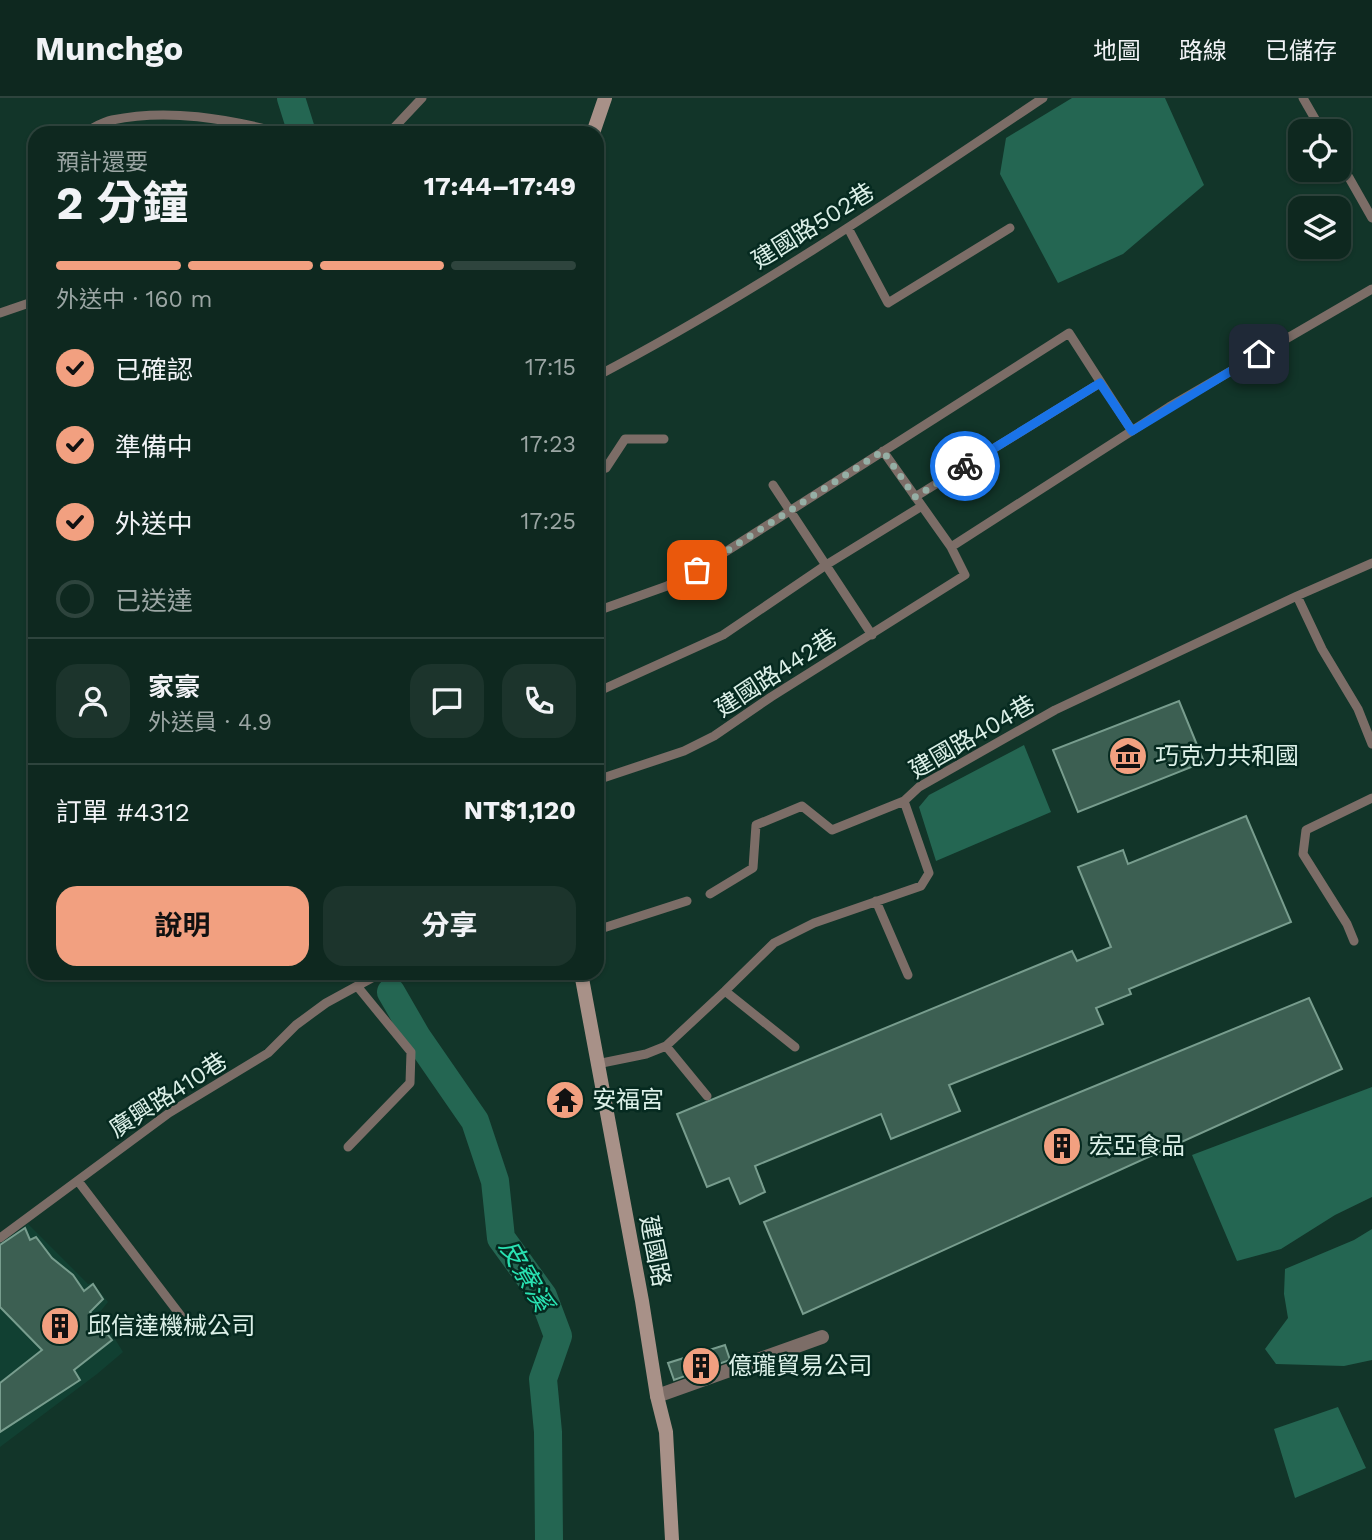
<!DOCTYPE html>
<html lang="zh-TW">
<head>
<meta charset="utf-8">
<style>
  body { margin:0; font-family:"Work Sans","Noto Sans TC",sans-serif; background:#1c342c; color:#f1f3f6; height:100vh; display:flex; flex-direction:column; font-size:26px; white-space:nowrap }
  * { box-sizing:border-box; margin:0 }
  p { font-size:23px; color:#9ba6a4 }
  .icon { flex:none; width:38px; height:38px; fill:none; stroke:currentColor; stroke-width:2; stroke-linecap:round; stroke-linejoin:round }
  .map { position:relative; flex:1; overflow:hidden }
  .panel { position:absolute; left:28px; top:28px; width:576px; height:854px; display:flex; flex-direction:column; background:#0e281f; border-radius:21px; box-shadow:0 2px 5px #0004,0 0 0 2px #2e443d }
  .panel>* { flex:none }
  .buttons { position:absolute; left:1288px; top:21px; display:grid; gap:14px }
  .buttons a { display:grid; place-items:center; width:63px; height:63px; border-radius:14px; background:#0e281f; box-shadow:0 2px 5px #0004,0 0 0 2px #2e443d; font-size:35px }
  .pin { position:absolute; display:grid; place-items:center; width:60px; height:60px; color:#fff; margin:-30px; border-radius:14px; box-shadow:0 4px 10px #0006 }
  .courier { position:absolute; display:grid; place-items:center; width:70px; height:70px; margin:-35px; border:5px solid #1a73e8; border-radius:50%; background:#fff; color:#222; box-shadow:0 2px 9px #0007 }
  .head em { font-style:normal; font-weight:700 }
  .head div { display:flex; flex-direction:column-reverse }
  .head { display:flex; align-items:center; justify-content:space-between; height:119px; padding:0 28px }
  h1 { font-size:46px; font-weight:700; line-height:52px }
  .bar { display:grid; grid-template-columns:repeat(4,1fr); gap:10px 7px; align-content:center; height:84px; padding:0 28px }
  .bar i { height:9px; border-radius:5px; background:#2e443d }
  .bar .on { background:#f2a080 }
  .bar p { grid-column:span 4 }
  .line { display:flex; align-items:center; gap:18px; padding:0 28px; border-top:2px solid #2e443d }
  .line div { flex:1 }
  .round { display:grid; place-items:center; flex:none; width:74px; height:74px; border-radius:21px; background:#1c342c }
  ol { padding:0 28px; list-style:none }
  li { display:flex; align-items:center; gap:21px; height:77px }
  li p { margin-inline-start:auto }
  li .icon { padding:7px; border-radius:50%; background:#f2a080; color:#111; stroke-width:4 }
  li:last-child { color:#9ba6a4 }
  li i { width:38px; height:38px; border:4px solid #2e443d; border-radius:50% }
  .primary-button { display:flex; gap:14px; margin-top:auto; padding:14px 28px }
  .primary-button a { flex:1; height:80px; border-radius:21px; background:#f2a080; color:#111; font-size:28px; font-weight:700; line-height:80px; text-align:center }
  .primary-button a+a { background:#1c342c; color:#f1f3f6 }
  header { display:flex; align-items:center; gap:42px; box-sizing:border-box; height:98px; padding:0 35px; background:#0e281f; border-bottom:2px solid #2e443d }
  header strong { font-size:33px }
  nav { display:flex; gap:38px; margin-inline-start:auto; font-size:24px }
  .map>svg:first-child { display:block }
</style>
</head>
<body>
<header>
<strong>Munchgo</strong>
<nav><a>地圖</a><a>路線</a><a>已儲存</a></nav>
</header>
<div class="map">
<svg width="1372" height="1442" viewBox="0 0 1372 1442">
  <rect width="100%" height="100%" fill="#123529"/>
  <path fill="#114032" d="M 28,1126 L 88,1186 L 93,1185 L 108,1204 L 99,1215 L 123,1254 L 97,1276 L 0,1349 L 0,1146 Z"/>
  <path fill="#246652" d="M 1072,0 L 1165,0 L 1204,87 L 1123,156 L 1058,185 L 1000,76 L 1006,40 Z
    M 1024,647 L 1051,714 L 936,763 L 919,709 L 929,697 Z
    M 1372,989 L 1372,1099 L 1335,1117 L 1281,1151 L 1237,1163 L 1192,1057 Z
    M 1372,1131 L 1372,1262 L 1344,1268 L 1276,1266 L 1265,1251 L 1288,1220 L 1284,1196 L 1285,1171 L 1354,1142 Z
    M 1338,1309 L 1366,1370 L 1295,1400 L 1274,1331 Z"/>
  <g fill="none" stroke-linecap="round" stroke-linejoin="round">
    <path stroke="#246652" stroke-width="28" d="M 291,0 L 302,35
      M 391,894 L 417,939 L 475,1023 L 495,1083 L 501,1140 L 543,1198 L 558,1238 L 543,1281 L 548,1334 L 549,1442"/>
  </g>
  <path fill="#3c5f52" stroke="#789d8e" stroke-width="2" d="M 1179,603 L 1204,664 L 1078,714 L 1053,652 Z
    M 1246,718 L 1291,824 L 1129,891 L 1131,896 L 1096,910 L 1103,926 L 949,987 L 960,1013 L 891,1041 L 881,1016 L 755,1068 L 765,1094 L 740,1106 L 729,1080 L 707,1089 L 677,1016 L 1072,853 L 1077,863 L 1111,849 L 1078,769 L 1123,752 L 1128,766 Z
    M 1309,900 L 1342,971 L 803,1216 L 764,1124 Z
    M 25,1130 L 30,1142 L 36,1139 L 52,1160 L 73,1177 L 84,1193 L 93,1186 L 103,1201 L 90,1214 L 112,1242 L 74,1272 L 80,1282 L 0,1334 L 0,1285 L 42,1252 L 0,1209 L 0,1147 Z
    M 725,1247 L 730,1262 L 674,1282 L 668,1265 Z"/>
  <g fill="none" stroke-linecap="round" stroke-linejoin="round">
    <path stroke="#7c6d67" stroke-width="9" d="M 1303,0 L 1322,33
      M 82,35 C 92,31 102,24 112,22 C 168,10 228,21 282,35
      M 389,35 L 422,0
      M 1339,62 L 1372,120
      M 848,130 L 888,205 L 1010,130
      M 0,215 L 35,203
      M 597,278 C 752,197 897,98 1043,0
      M 597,372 L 606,370 L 625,341 L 664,341
      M 773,387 L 872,537
      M 915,399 L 1100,285
      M 951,449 L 1169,309 L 1372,191
      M 1297,498 L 1322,551 L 1358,611 L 1372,646
      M 597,513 L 667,488 L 697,472 L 1069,235 L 1132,333
      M 597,594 L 723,537 L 826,467 L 922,408
      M 597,682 L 684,653 L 714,638 L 771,599 L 965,477 L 951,449 L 883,353
      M 710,796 L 753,770 L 756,727 L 802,708 L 832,732 L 904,703
      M 876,803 L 908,877
      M 597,832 L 687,803
      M 1354,843 L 1347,826 L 1303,756 L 1306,732 L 1372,700
      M 725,893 L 795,949
      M 666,948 L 707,998
      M 597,966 L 646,956 L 666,948 L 725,893 L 774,845 L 814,825 L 921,788 L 929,775 L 904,703 L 919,689 L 1055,612 L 1297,498 L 1372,465
      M 348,1049 L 410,985 L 411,954 L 357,888
      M 78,1083 L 181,1218
      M 0,1140 L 169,1015 L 268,955 L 296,927 L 326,905 L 381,875"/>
    <path stroke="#7c6d67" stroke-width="14" d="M 657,1298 L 822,1239"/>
    <path stroke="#a89188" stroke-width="14" d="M 593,35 L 605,0
      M 581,875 L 642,1203 L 657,1298 L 666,1334 L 672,1442"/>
  </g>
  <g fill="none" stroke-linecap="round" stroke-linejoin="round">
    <path stroke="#95afa5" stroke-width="7" stroke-dasharray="0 12.6" d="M 697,472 L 883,353 L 915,399 L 965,368"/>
    <path stroke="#1a73e8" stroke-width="9" d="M 965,368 L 1100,285 L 1132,333 L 1259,256"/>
  </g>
  <defs>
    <symbol id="museum-disc" viewBox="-11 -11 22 22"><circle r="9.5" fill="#f2a080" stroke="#062a20"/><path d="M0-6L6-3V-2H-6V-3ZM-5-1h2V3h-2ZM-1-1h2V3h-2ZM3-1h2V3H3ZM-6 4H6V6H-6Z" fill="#111"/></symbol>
    <symbol id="temple-disc" viewBox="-11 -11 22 22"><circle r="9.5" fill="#f2a080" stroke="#062a20"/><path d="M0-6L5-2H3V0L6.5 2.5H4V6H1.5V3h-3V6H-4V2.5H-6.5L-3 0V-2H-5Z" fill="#111"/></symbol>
    <symbol id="building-disc" viewBox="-11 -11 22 22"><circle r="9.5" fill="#f2a080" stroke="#062a20"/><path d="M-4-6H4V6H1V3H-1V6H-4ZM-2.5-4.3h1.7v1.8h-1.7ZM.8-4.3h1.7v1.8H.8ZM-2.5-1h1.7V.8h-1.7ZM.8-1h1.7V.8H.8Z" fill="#111"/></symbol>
  </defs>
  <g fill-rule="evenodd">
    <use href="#museum-disc" x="1106" y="636" width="44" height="44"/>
    <use href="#temple-disc" x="543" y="980" width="44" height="44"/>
    <use href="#building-disc" x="1040" y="1026" width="44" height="44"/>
    <use href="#building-disc" x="38" y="1206" width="44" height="44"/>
    <use href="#building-disc" x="679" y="1246" width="44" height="44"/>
  </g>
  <g text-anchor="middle" stroke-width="5" stroke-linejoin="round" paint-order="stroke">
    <g font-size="24" fill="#dcf0e8" stroke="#062a20">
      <text transform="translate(813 128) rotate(-32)" y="8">建國路502巷</text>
      <text transform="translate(776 575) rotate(-33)" y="8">建國路442巷</text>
      <text transform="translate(972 639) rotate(-30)" y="8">建國路404巷</text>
      <text transform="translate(168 997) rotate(-33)" y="8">廣興路410巷</text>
      <text transform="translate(655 1153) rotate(79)" y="8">建國路</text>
    </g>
    <g font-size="24" fill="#dcf0e8" stroke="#062a20" text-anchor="start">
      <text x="1155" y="666">巧克力共和國</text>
      <text x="592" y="1010">安福宮</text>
      <text x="1089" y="1056">宏亞食品</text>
      <text x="87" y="1236">邱信達機械公司</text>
      <text x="728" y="1276">億瓏貿易公司</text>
    </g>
    <g font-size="26" font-style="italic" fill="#29e2b2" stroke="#062a20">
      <text transform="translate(526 1177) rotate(60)" y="9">皮寮溪</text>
    </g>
  </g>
</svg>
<div class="buttons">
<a><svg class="icon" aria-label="locate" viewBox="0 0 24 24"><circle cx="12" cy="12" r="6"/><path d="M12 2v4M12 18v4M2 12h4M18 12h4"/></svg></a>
<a><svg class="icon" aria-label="layers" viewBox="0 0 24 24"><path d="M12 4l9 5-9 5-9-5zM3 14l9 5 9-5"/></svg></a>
</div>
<div class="pin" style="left:697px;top:472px;background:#ea580c"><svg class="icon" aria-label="bag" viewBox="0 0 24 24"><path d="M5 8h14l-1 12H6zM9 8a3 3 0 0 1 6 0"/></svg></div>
<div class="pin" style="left:1259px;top:256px;background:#1f2937"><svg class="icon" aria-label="home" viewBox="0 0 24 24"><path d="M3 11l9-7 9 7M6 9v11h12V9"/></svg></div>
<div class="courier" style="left:965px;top:368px"><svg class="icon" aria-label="bike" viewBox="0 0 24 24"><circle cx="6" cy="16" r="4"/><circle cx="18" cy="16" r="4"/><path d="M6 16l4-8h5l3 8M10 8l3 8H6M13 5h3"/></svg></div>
<section class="panel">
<div class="head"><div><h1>2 分鐘</h1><p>預計還要</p></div><em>17:44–17:49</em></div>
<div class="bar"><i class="on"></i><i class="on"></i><i class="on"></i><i></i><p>外送中 · 160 m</p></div>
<ol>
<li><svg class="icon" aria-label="check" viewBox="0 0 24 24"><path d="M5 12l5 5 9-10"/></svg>已確認<p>17:15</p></li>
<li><svg class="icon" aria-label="check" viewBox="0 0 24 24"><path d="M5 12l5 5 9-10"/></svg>準備中<p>17:23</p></li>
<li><svg class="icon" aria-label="check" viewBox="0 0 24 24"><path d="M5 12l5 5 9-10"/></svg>外送中<p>17:25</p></li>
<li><i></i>已送達</li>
</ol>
<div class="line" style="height:126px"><a class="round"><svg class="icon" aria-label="person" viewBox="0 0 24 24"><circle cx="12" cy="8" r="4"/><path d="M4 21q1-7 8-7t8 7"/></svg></a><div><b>家豪</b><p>外送員 · 4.9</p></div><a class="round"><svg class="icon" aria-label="chat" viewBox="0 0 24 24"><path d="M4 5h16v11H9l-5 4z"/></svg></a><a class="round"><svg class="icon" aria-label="phone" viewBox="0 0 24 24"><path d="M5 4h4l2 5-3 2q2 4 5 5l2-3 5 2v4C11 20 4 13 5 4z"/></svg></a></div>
<div class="line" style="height:91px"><div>訂單 #4312</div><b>NT$1,120</b></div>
<div class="primary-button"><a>說明</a><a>分享</a></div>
</section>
</div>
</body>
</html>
